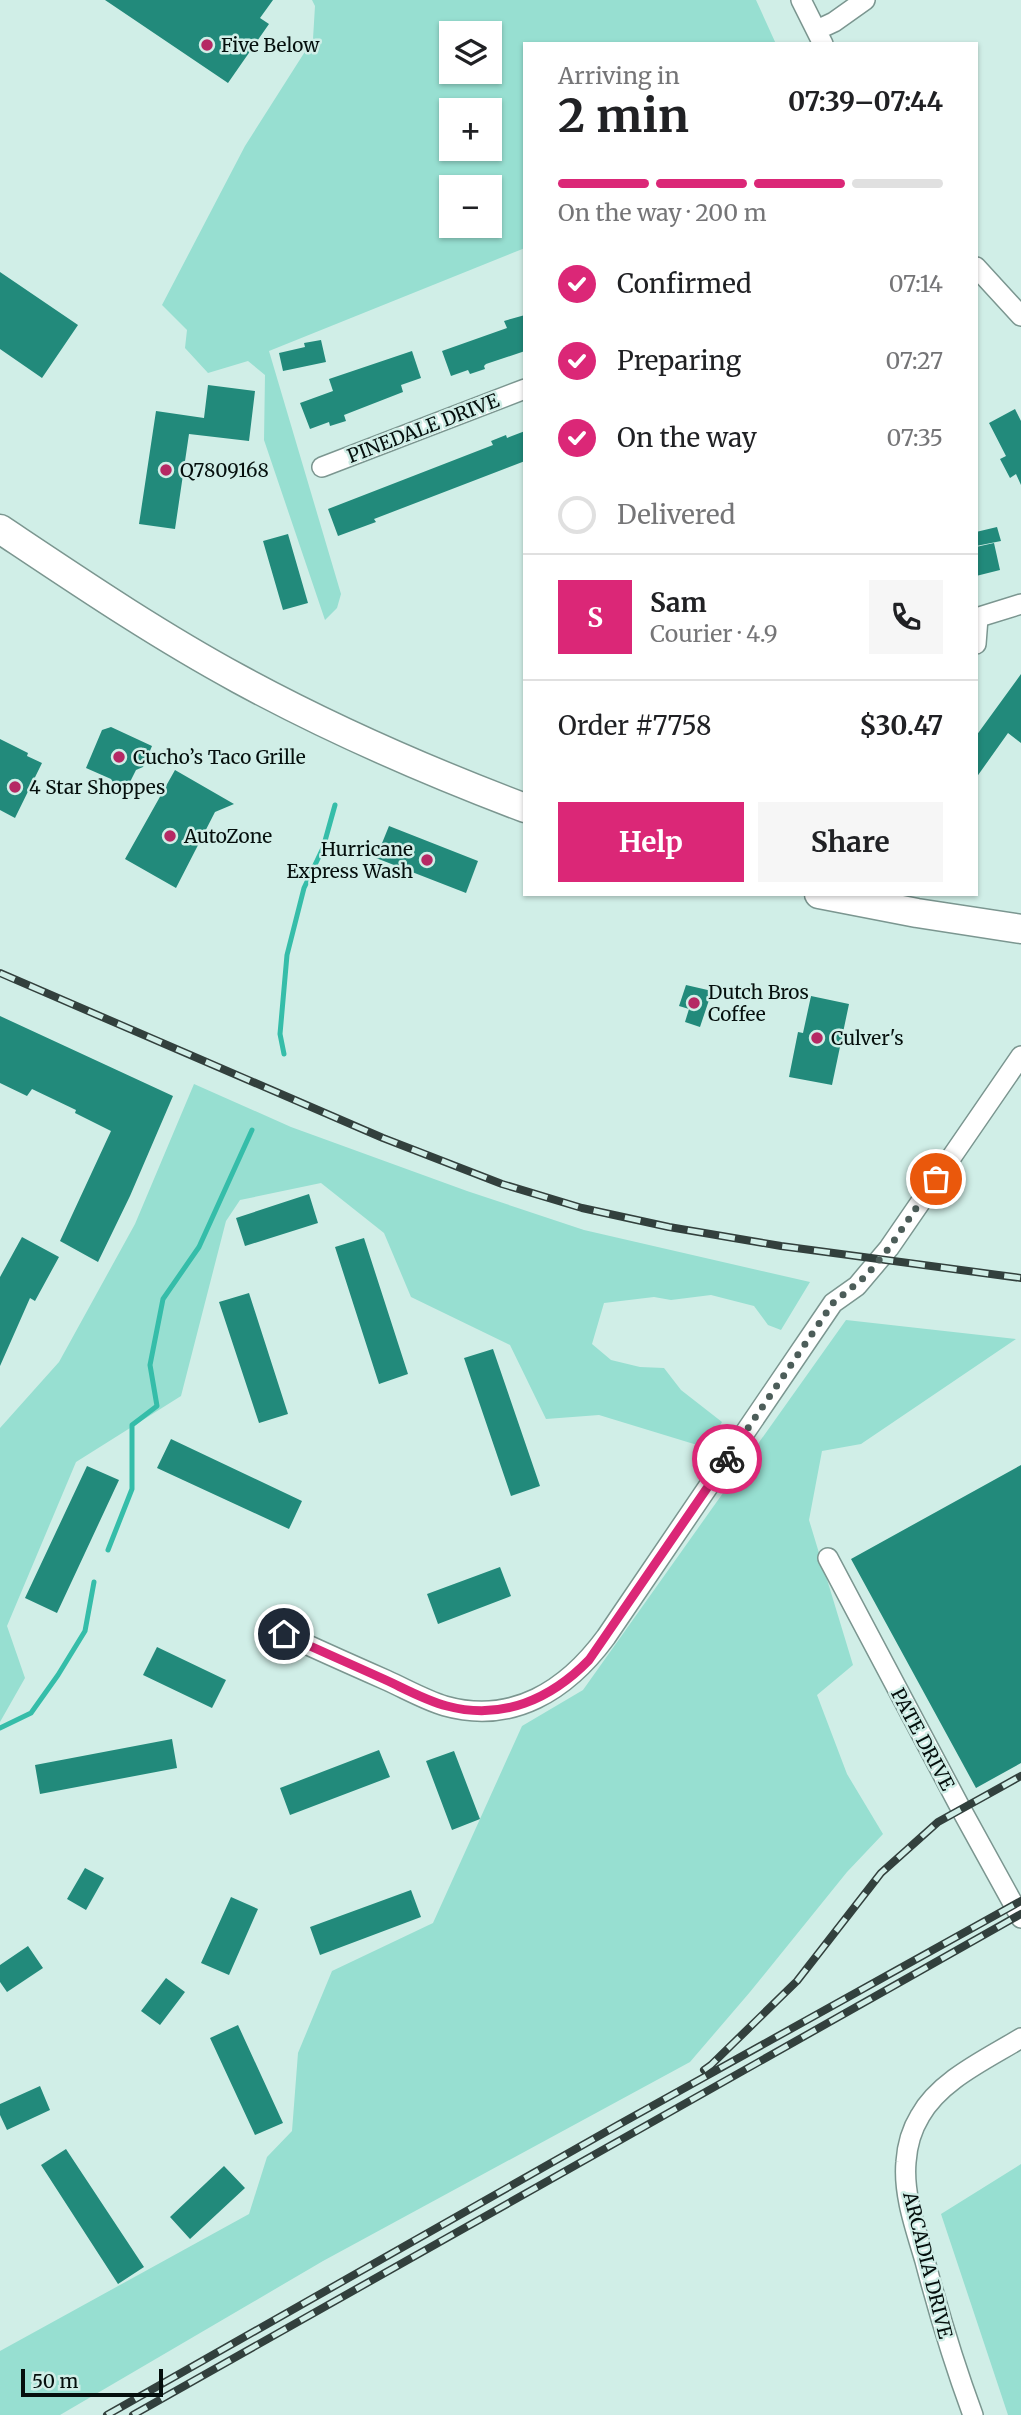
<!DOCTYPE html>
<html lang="en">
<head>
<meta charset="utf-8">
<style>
  body { margin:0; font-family:Merriweather,serif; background:#f6f6f6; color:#202124; height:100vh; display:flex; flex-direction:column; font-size:26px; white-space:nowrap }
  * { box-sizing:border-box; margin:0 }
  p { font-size:23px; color:#757577 }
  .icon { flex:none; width:38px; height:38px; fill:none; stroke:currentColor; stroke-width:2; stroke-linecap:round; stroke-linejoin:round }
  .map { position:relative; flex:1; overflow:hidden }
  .details { position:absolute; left:523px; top:42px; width:455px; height:854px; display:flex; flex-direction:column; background:#fff; border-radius:0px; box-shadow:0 2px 5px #0004 }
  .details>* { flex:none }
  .controls { position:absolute; left:439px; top:21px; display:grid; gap:14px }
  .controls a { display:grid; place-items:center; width:63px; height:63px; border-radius:0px; background:#fff; box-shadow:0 2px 5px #0004; font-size:35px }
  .scale { position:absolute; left:21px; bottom:18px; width:142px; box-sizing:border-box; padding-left:7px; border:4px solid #050f0d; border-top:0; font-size:19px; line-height:24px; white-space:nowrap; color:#050f0d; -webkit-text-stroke:5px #d0eee7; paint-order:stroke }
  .pin { position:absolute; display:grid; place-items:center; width:60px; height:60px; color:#fff; margin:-30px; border:4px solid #fff; border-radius:50%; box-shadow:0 2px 7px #0007 }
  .courier { position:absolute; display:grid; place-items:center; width:70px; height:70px; margin:-35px; border:5px solid #db2777; border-radius:50%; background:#fff; color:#222; box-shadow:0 2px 9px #0007 }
  .headline em { font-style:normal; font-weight:700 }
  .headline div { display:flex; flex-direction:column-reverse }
  .headline { display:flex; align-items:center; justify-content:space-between; height:119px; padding:0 35px }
  h1 { font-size:46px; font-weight:700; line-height:52px }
  .bar { display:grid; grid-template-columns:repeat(4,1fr); gap:10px 7px; align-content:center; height:84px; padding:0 35px }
  .bar i { height:9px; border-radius:5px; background:#e0e0e0 }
  .bar .on { background:#db2777 }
  .bar p { grid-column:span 4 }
  .line { display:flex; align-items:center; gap:18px; padding:0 35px; border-top:2px solid #e0e0e0 }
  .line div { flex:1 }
  .round { display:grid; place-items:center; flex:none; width:74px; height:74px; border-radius:0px; background:#f6f6f6 }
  ol { padding:0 35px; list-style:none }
  li { display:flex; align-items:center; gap:21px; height:77px }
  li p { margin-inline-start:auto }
  li .icon { padding:7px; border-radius:50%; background:#db2777; color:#fff; stroke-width:4 }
  li:last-child { color:#757577 }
  li i { width:38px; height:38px; border:4px solid #e0e0e0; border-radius:50% }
  .cta { display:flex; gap:14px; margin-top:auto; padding:14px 35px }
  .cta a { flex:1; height:80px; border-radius:0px; background:#db2777; color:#fff; font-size:28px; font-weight:700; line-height:80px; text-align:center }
  .cta a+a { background:#f6f6f6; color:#202124 }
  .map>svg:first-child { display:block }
</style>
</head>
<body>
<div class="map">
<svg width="1021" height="2415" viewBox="0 0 1021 2415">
  <rect width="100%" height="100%" fill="#d0eee7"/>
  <path fill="#97dfd1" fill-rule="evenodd" d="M 312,0 L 756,0 L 776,44 L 525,44 L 525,248 L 269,351 L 341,594 L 337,608 L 325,620 L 264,440 L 265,375 L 248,361 L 208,373 L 185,348 L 187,330 L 162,305 L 245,146 L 313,39 L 315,6 ZM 490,33 L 490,72 L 452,72 L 452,33 ZM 490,110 L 490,149 L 452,149 L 452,110 ZM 452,187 L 490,187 L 490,226 L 452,226 Z
    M 194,1084 L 291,1127 L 467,1191 L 584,1230 L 810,1282 L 781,1330 L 768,1325 L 754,1306 L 711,1295 L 671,1300 L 654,1297 L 604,1303 L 592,1344 L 611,1360 L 640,1367 L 664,1368 L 681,1390 L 722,1422 L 707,1448 L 599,1415 L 546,1419 L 510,1345 L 411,1297 L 384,1233 L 321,1183 L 240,1200 L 226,1221 L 181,1396 L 76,1462 L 7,1626 L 25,1678 L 0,1722 L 0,1428 L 59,1362 L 135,1224 Z
    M 846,1320 L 1016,1339 L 861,1444 L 822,1451 L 809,1520 L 853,1665 L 817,1695 L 847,1774 L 883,1834 L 847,1872 L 750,1992 L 690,2062 L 323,2261 L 60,2415 L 0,2415 L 0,2351 L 249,2214 L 267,2157 L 292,2131 L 298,2053 L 332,1971 L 433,1923 L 522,1726 L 583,1690 Z
    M 1021,2164 L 1021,2415 L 1008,2415 L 941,2214 Z"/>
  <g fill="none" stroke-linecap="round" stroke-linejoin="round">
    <path stroke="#35bda9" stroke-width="5" d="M 284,1054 L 280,1034 L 287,955 L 304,888 L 323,848 L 335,805
      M 108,1550 L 132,1489 L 132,1425 L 157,1406 L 150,1365 L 163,1299 L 199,1247 L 252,1130
      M 0,1728 L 31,1713 L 58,1675 L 85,1631 L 94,1582"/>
  </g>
  <path fill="#228a7b" d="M 105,0 L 273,0 L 260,18 L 269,24 L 228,83 Z
    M 0,272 L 78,325 L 42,378 L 0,349 Z
    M 525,315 L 525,351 L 486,364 L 484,366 L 485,369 L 470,374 L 468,370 L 451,376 L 442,351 L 507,328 L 504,321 Z
    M 321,340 L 326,362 L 283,371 L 279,353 L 305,347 L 304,343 Z
    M 412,351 L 421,378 L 401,385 L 403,392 L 344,415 L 346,421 L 330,426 L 329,422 L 310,429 L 300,403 L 333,391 L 329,379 Z
    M 208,385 L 255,391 L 249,441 L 189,434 L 175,529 L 139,524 L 156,411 L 204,418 Z
    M 1015,409 L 1021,421 L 1021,485 L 1016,474 L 1010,478 L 1000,459 L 1006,456 L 989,423 Z
    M 525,431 L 525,461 L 374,519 L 376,522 L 338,536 L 328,509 L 493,445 L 491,441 L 506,435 L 507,438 Z
    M 997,527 L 1001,541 L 976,546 L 976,532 Z
    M 288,534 L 308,603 L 283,610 L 263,541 Z
    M 994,543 L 1000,570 L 976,576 L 976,547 Z
    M 1021,674 L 1021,743 L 1008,733 L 976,778 L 976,736 Z
    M 111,727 L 152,746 L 143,767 L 136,770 L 125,792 L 116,787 L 111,779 L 86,768 L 102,730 Z
    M 0,739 L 28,753 L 27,756 L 42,763 L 15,818 L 0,810 Z
    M 175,770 L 234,804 L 215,812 L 176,888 L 125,859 Z
    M 389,826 L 478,861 L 466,893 L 376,858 Z
    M 686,985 L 712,991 L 700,1027 L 685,1022 L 689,1009 L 679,1006 Z
    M 811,996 L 849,1004 L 832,1085 L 789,1077 L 798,1032 L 803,1033 Z
    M 0,1016 L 173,1096 L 130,1196 L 98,1262 L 60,1241 L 111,1131 L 75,1113 L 76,1110 L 32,1089 L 27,1096 L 0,1083 Z
    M 309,1194 L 318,1223 L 245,1246 L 236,1218 Z
    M 22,1237 L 59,1257 L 35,1301 L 30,1298 L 0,1366 L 0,1277 Z
    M 364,1238 L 408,1374 L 379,1384 L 335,1247 Z
    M 249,1293 L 288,1414 L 259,1423 L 219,1302 Z
    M 493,1349 L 540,1486 L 511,1496 L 464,1358 Z
    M 171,1439 L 302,1501 L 289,1529 L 157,1468 Z
    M 1021,1465 L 1021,1763 L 976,1788 L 851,1559 Z
    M 87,1466 L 119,1480 L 57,1613 L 25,1598 Z
    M 500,1567 L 511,1596 L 438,1624 L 427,1594 Z
    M 157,1647 L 226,1680 L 212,1708 L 143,1675 Z
    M 172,1739 L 177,1768 L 40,1794 L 35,1765 Z
    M 379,1750 L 390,1777 L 290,1815 L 280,1788 Z
    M 454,1751 L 480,1819 L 452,1830 L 426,1761 Z
    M 85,1868 L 104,1878 L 86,1910 L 67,1899 Z
    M 411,1890 L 421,1917 L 320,1955 L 310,1927 Z
    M 231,1897 L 258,1909 L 229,1975 L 201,1963 Z
    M 28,1946 L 43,1968 L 7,1992 L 0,1982 L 0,1965 Z
    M 166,1978 L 185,1992 L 160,2025 L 141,2011 Z
    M 238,2025 L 283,2123 L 255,2135 L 210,2038 Z
    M 40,2086 L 50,2110 L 7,2130 L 0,2115 L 0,2104 Z
    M 66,2149 L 144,2267 L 118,2284 L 41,2165 Z
    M 224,2166 L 245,2188 L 190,2239 L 170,2217 Z"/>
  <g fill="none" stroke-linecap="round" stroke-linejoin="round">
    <defs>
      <path id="minor" d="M 801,0 L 823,44
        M 817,30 L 834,22 L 865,0
        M 976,267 L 1021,316
        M 322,467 L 525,389
        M 976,618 L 1021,604
        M 976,644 L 978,618
        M 828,1558 L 961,1809 L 1021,1918
        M 284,1634 C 318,1650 352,1665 386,1680 C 406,1689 425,1700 445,1706 C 513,1725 567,1690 606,1637 L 833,1303 L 857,1286 L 889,1248 L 1021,1056
        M 973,2415 C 954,2364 939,2314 925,2261 C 916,2230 903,2195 906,2162 C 907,2147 912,2129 920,2116 C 940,2080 987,2059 1021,2038"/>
      <path id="secondary" d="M 0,529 C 78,581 156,634 239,679 C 331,729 427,771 525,808
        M 819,894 L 917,913 L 1021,929"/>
    </defs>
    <use href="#minor" stroke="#7b9690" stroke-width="22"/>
    <use href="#secondary" stroke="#7b9690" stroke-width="31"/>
    <use href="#minor" stroke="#fff" stroke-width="19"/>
    <use href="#secondary" stroke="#fff" stroke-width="28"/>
    <defs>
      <path id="rail" d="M 0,973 L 383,1138 L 502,1184 L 582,1208 L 669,1227 L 781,1246 L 1021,1278
        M 704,2070 L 711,2065 L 797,1981 L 881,1873 L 938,1822 L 1021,1776
        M 107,2415 L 618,2125 L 1021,1901
        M 133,2415 L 1021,1914"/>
    </defs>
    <use href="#rail" stroke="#32403d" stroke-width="8"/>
    <use href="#rail" stroke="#d0eee7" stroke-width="5" stroke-dasharray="16" stroke-linecap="butt"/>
  </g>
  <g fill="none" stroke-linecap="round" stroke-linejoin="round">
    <path stroke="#4c5d59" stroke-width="7" stroke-dasharray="0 12.6" d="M 727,1459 L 833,1303 L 866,1276 L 889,1248 L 936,1179"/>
    <path stroke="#db2777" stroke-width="9" d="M 284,1634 C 318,1650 353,1665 388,1681 C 407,1690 427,1701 447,1706 C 502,1721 551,1699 589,1660 L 727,1459"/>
  </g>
  <g fill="#b52964" stroke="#d0eee7" stroke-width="2.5">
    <circle cx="207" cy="45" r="7"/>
    <circle cx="166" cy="470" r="7"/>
    <circle cx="119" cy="757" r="7"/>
    <circle cx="15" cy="787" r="7"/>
    <circle cx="170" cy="836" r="7"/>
    <circle cx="427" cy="860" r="7"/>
    <circle cx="694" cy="1003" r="7"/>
    <circle cx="817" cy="1038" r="7"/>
  </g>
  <g text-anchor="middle" stroke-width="5" stroke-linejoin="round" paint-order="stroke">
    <g font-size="19" fill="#050f0d" stroke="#d0eee7" text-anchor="start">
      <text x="221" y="52">Five Below</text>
      <text x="180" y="477">Q7809168</text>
      <text x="133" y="764">Cucho’s Taco Grille</text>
      <text x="29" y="794">4 Star Shoppes</text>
      <text x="184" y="843">AutoZone</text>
      <text x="413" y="856" text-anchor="end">Hurricane<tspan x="413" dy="22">Express Wash</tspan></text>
      <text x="708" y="999">Dutch Bros<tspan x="708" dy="22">Coffee</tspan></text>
      <text x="831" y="1045">Culver's</text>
    </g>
    <g font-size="19" fill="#050f0d" stroke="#d0eee7">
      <text transform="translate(423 428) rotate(-21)" y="7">PINEDALE DRIVE</text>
      <text transform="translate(923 1739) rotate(62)" y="7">PATE DRIVE</text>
      <text transform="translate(928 2265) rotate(76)" y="7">ARCADIA DRIVE</text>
    </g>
  </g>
</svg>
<div class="controls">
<a><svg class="icon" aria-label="layers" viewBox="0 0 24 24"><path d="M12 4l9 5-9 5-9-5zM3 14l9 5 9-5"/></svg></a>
<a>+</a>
<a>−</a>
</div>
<div class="scale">50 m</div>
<div class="pin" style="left:936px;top:1179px;background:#ea580c"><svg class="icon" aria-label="bag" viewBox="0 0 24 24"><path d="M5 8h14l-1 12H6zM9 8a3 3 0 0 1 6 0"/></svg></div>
<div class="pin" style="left:284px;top:1634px;background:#1f2937"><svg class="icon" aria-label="home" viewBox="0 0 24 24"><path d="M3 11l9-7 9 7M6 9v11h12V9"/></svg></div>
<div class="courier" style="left:727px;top:1459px"><svg class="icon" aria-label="bike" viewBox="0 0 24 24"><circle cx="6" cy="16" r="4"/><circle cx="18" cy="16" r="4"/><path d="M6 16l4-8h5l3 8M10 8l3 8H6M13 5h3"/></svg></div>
<section class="details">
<div class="headline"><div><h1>2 min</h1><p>Arriving in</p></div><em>07:39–07:44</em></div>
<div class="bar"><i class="on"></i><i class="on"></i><i class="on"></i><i></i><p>On the way · 200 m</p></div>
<ol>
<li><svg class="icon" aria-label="check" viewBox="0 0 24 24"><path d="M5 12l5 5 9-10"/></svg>Confirmed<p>07:14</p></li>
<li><svg class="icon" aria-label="check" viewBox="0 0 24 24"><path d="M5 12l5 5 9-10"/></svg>Preparing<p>07:27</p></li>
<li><svg class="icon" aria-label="check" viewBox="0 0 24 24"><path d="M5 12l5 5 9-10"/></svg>On the way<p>07:35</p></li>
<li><i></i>Delivered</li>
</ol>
<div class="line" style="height:126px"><b class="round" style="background:#db2777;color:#fff">S</b><div><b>Sam</b><p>Courier · 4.9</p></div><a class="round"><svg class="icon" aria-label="phone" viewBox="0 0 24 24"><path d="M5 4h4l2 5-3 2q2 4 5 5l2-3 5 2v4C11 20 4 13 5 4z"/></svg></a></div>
<div class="line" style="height:91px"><div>Order #7758</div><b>$30.47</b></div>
<div class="cta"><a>Help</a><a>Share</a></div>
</section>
</div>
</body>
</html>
